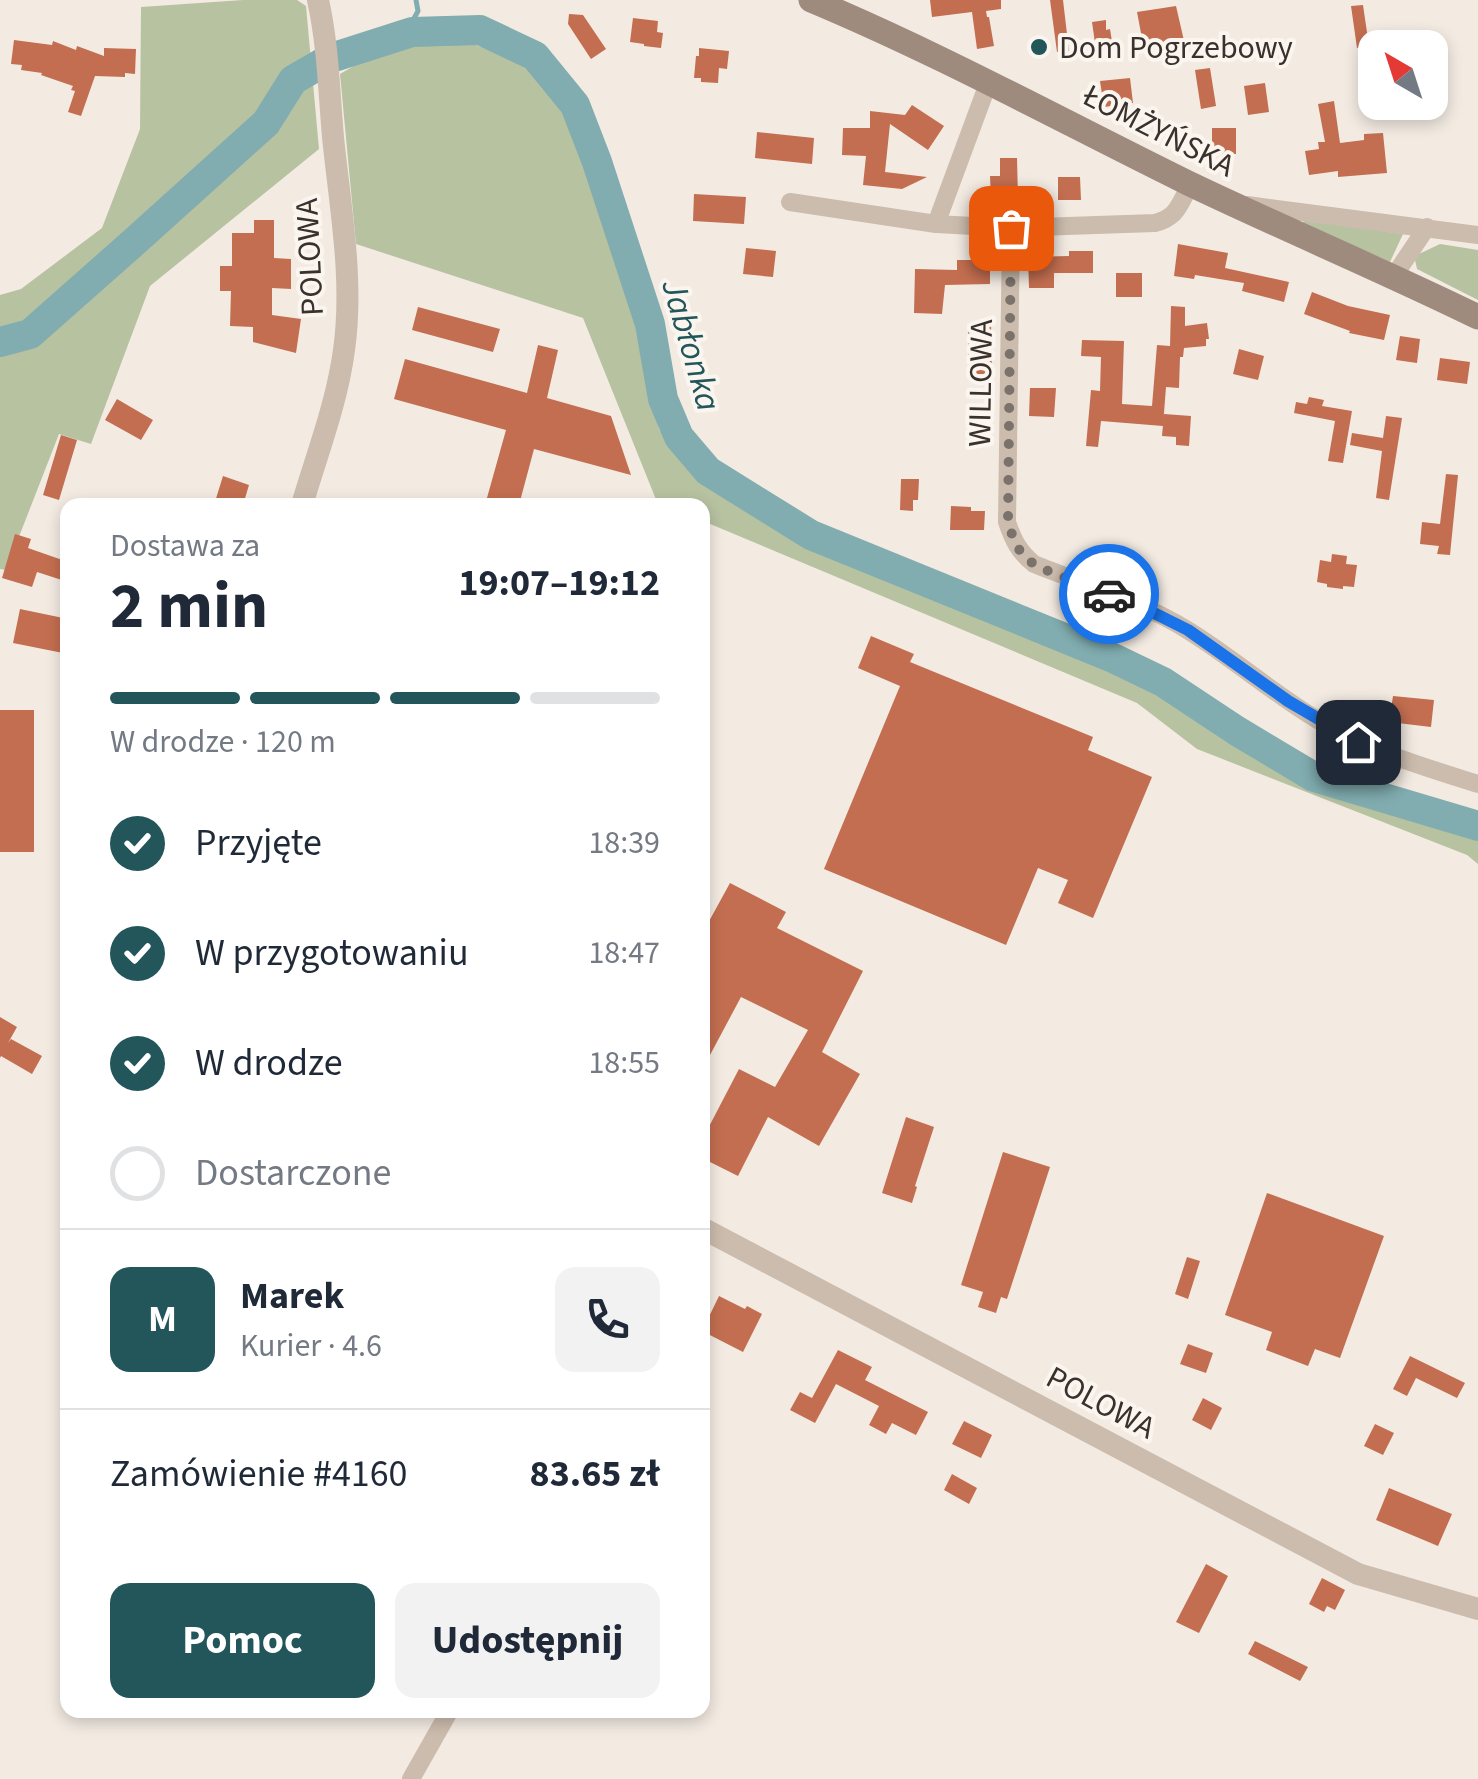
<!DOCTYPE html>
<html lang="pl">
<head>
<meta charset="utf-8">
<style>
  body { margin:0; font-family:"Source Sans 3",sans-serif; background:#f2f2f3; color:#1f2937; height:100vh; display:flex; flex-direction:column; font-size:38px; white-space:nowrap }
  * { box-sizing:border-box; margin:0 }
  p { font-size:32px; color:#747a83 }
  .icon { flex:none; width:55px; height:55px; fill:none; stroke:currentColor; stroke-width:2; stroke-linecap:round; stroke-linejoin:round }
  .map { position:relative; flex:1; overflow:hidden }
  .sheet { position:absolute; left:60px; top:498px; width:650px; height:1220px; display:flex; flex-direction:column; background:#fff; border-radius:20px; box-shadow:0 5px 15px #0003 }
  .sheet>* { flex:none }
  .needle { width:65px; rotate:321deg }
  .buttons { position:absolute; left:1358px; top:30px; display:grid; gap:20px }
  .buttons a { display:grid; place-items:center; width:90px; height:90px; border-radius:20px; background:#fff; box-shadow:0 5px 15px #0003; font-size:50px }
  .pin { position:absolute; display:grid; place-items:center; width:85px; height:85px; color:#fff; margin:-42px; border-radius:20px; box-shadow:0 5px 15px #0006 }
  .courier { position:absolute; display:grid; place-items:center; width:100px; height:100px; margin:-50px; border:8px solid #1a73e8; border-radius:50%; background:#fff; color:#222; box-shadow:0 2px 12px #0007 }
  .overview em { font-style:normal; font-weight:700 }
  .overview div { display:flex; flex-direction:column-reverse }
  .overview { display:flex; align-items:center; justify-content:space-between; height:170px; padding:0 50px }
  h1 { font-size:65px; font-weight:700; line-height:75px }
  .bar { display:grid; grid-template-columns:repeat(4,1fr); gap:15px 10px; align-content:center; height:120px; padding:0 50px }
  .bar i { height:12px; border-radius:8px; background:#e0e1e3 }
  .bar .selected { background:#22565b }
  .bar p { grid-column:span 4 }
  .line { display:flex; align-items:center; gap:25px; padding:0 50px; border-top:2px solid #e0e1e3 }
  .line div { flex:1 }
  .round { display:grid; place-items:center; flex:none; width:105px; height:105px; border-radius:20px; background:#f2f2f3 }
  ol { padding:0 50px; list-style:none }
  li { display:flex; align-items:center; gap:30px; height:110px }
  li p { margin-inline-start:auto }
  li .icon { padding:10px; border-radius:50%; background:#22565b; color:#fff; stroke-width:4 }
  li:last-child { color:#747a83 }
  li i { width:55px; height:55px; border:5px solid #e0e1e3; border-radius:50% }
  .action { display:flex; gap:20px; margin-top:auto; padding:20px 50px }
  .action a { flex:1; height:115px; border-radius:20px; background:#22565b; color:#fff; font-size:40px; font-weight:700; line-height:115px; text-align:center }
  .action a+a { background:#f2f2f3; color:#1f2937 }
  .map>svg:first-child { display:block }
</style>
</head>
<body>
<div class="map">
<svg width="1478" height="1779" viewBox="0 0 1478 1779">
  <rect width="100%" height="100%" fill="#f3ebe2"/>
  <path fill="#b7c2a1" d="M 243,0 L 297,0 L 306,6 L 319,149 L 150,286 L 91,444 L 59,434 L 6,570 L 0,569 L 0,295 L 21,289 L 102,228 L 140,129 L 141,7 Z
    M 456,38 L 526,63 L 554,97 L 582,149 L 640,335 L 659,429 L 688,469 L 768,523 L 1141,680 L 1178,700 L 1237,746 L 1307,783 L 1478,840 L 1478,864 L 1467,855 L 1197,749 L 1137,703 L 703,521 L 702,505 L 664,505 L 657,502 L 583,318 L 356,244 L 340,74 L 390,45 Z
    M 1304,220 L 1314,221 L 1403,234 L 1390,262 L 1303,223 Z
    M 1440,244 L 1478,250 L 1478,300 L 1417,269 L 1415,260 L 1419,254 Z"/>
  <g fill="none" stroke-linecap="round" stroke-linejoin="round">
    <path stroke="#81adb0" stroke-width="5" d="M 412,32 L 411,24 L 418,11 L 416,0"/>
    <path stroke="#81adb0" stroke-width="30" d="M 0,342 L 30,334 L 134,242 L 266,123 L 293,80 L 331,58 L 412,32 L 480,30 L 535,56 L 575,105 L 597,162 L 650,324 L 663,399 L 679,437 L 708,471 L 811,535 L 1111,657 L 1163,682 L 1237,731 L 1314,777 L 1478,826"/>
  </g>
  <path fill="#c36e50" d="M 930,0 L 1001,0 L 1001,9 L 986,11 L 987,17 L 989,17 L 994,46 L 977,49 L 972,12 L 932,17 Z
    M 1050,0 L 1063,0 L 1069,51 L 1057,52 Z
    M 1363,5 L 1369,46 L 1357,48 L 1351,6 Z
    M 1176,6 L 1185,45 L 1144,49 L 1137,12 Z
    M 569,14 L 583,15 L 606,49 L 591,59 L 568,24 Z
    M 633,18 L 658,21 L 657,32 L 663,33 L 661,48 L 644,46 L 644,44 L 630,42 Z
    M 1106,20 L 1106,30 L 1110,29 L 1114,54 L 1097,57 L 1092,22 Z
    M 14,40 L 52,45 L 53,41 L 76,50 L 77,46 L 104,56 L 104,48 L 136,49 L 135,74 L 125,73 L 125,77 L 95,76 L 81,116 L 68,112 L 75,91 L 71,90 L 73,86 L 41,75 L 42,73 L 21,70 L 22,65 L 11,64 Z
    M 699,48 L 729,51 L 727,69 L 719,68 L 718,83 L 701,82 L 701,78 L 694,78 L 696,56 L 699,56 Z
    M 1210,68 L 1216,106 L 1201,109 L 1195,70 Z
    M 1130,78 L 1133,103 L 1104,107 L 1100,81 Z
    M 1265,83 L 1269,112 L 1248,115 L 1244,86 Z
    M 1334,101 L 1340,143 L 1364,140 L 1364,134 L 1383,133 L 1387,173 L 1338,177 L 1338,171 L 1309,175 L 1305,151 L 1319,149 L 1318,142 L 1325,142 L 1318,104 Z
    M 912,105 L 944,126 L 928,150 L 890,124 L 885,172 L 927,177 L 902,189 L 863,185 L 866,156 L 842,155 L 843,128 L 870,128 L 870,111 L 905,115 Z
    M 1212,128 L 1236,128 L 1236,154 L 1212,154 Z
    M 757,132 L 814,138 L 812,164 L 755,158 Z
    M 1000,158 L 1017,158 L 1018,198 L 991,199 L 990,176 L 1000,176 Z
    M 1058,177 L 1080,177 L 1081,200 L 1058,200 Z
    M 694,194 L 746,197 L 744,224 L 693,221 Z
    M 254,220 L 274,220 L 274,258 L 291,259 L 291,289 L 272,288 L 272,315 L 301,319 L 296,353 L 253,342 L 253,327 L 230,326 L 231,291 L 220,291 L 220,266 L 232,266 L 232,233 L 254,233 Z
    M 1178,244 L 1228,253 L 1225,268 L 1289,282 L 1284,302 L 1242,291 L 1244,283 L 1195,275 L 1194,279 L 1174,276 Z
    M 746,248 L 776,251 L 773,277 L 743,274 Z
    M 1069,251 L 1093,251 L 1093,273 L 1054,273 L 1054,288 L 1029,288 L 1028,257 L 1069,256 Z
    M 957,260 L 990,260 L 990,284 L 945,285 L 942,314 L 914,313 L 915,269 L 957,270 Z
    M 1116,273 L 1142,273 L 1142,297 L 1116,297 Z
    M 1312,292 L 1348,306 L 1390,315 L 1384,340 L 1349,333 L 1350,331 L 1304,314 Z
    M 1171,306 L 1185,307 L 1185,326 L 1207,323 L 1209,339 L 1206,339 L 1206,346 L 1184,348 L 1183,357 L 1180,357 L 1179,388 L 1166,387 L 1163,426 L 1101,421 L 1098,447 L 1086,446 L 1091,390 L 1100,391 L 1101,357 L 1081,356 L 1082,340 L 1124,341 L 1122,404 L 1152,406 L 1157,345 L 1170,346 Z
    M 418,307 L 500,329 L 493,352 L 412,330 Z
    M 991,321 L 992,374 L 968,374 L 968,323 Z
    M 1400,336 L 1420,339 L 1417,363 L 1396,360 Z
    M 538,345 L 558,350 L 547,398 L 611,416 L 631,475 L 534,449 L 519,505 L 485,505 L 506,430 L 394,399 L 405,359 L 527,393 Z
    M 1239,349 L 1264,356 L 1258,380 L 1233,374 Z
    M 1440,358 L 1470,362 L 1467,384 L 1437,380 Z
    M 1030,388 L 1056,388 L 1054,417 L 1029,416 Z
    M 1309,397 L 1324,400 L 1322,406 L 1352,411 L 1343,463 L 1328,461 L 1335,421 L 1294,413 L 1296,402 L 1307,404 Z
    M 117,399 L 153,420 L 141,440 L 105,420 Z
    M 1164,414 L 1191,416 L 1189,446 L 1176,445 L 1176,437 L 1162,436 Z
    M 1386,416 L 1402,418 L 1389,500 L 1376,498 L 1382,451 L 1350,445 L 1352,433 L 1383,438 Z
    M 61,435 L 77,440 L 59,500 L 43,495 Z
    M 1446,474 L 1458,475 L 1450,555 L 1437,554 L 1439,546 L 1420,544 L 1422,522 L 1440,524 Z
    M 223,476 L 249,485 L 243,505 L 214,505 Z
    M 901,479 L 919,479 L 918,500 L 913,500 L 913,511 L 900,510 Z
    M 951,506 L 971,507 L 971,511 L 985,511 L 984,530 L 950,530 Z
    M 15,534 L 31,539 L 28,548 L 68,562 L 68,582 L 37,572 L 32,587 L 2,578 Z
    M 1332,554 L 1347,556 L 1346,564 L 1357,565 L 1354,587 L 1343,586 L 1343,589 L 1327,587 L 1327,584 L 1317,582 L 1320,560 L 1331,562 Z
    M 20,609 L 68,619 L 68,654 L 13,643 Z
    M 871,636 L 914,654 L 910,662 L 1093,737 L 1088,750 L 1152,777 L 1093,918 L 1058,903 L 1068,880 L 1038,868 L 1006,945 L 824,869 L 900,686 L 858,668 Z
    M 1393,696 L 1434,700 L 1431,727 L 1389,722 Z
    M 0,710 L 34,710 L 34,852 L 0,852 Z
    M 730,883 L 786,912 L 777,928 L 863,971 L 822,1052 L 860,1074 L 819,1146 L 768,1117 L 738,1176 L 702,1158 L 702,1140 L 739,1069 L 775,1087 L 808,1030 L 741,997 L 702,1070 L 702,934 Z
    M 0,1017 L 17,1027 L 8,1043 L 11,1039 L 42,1056 L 32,1074 L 1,1056 L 0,1058 Z
    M 906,1117 L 934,1127 L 915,1186 L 917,1187 L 912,1203 L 882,1193 Z
    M 1003,1152 L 1050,1167 L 1007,1299 L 1001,1297 L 996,1313 L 978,1307 L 983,1292 L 961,1285 Z
    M 1267,1193 L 1384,1236 L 1340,1358 L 1315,1349 L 1308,1366 L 1266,1350 L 1272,1332 L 1225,1315 Z
    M 1187,1257 L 1200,1261 L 1188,1299 L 1175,1294 Z
    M 719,1296 L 745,1309 L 747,1306 L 762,1314 L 743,1352 L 702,1331 Z
    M 1188,1344 L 1213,1353 L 1206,1373 L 1180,1364 Z
    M 838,1350 L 872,1367 L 865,1380 L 928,1412 L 916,1435 L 892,1423 L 886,1434 L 869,1425 L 879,1406 L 836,1384 L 815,1423 L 790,1410 L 800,1392 L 812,1398 Z
    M 1410,1356 L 1465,1383 L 1457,1398 L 1416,1378 L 1407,1396 L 1393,1389 Z
    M 1203,1398 L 1222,1408 L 1211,1430 L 1192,1420 Z
    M 964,1421 L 992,1435 L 981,1458 L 952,1444 Z
    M 1375,1424 L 1394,1433 L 1383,1455 L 1364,1446 Z
    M 952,1474 L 977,1488 L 969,1504 L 944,1490 Z
    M 1389,1488 L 1452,1514 L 1438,1546 L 1376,1520 Z
    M 1206,1564 L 1228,1576 L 1199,1633 L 1176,1622 Z
    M 1322,1578 L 1345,1590 L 1335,1610 L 1327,1606 L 1324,1612 L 1309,1604 Z
    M 1255,1641 L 1308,1667 L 1300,1681 L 1248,1654 Z"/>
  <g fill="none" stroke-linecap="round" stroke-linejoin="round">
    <path stroke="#ccbcad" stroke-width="18" d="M 790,202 L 936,224 L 1011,228 L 1155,223 C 1179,217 1179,203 1191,184
      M 1247,205 L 1478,235
      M 936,224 L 989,81
      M 1011,228 L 1007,522 C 1013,540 1019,552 1034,564 C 1086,585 1141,601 1189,631 C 1234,659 1275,695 1321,722 C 1370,751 1424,767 1478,784
      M 1394,276 L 1427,227
      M 411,1779 L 450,1710"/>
    <path stroke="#ccbcad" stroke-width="22" d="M 302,505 C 317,454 337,403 344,350 C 354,280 340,207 333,137 C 329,91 328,45 318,0
      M 702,1228 L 1358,1574 L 1478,1609"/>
    <path stroke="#9f8b7e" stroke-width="25" d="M 811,0 C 940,54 1062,121 1188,183 C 1284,229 1382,270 1478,317"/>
  </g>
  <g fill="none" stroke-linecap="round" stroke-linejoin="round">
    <path stroke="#7b726c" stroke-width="10" stroke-dasharray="0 18" d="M 1011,228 L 1008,522 C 1012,535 1016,548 1026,558 C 1041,572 1088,585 1109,594"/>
    <path stroke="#1a73e8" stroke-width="12" d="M 1109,594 L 1142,607 L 1188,630 L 1288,701 L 1358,742"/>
  </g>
  <circle fill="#22565b" stroke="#faf5ee" stroke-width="4" cx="1039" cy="47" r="10"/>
  <g text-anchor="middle" stroke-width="8" stroke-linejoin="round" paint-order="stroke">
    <g font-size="32" fill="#3a312c" stroke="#faf5ee" text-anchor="start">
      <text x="1059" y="58">Dom Pogrzebowy</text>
    </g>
    <g font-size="32" fill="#3a312c" stroke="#faf5ee">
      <text transform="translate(1159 130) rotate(27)" y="11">ŁOMŻYŃSKA</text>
      <text transform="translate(309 257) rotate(-93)" y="11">POLOWA</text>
      <text transform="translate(980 383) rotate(-89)" y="11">WILLOWA</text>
      <text transform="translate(1101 1402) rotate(28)" y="11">POLOWA</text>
    </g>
    <g font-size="35" font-style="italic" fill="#22565b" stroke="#faf5ee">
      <text transform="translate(692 345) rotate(74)" y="12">Jabłonka</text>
    </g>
  </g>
</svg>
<div class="buttons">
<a><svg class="needle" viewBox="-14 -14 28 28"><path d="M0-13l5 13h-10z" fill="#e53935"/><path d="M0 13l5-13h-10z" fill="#747a83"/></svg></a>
</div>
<div class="pin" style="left:1011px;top:228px;background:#ea580c"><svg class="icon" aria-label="bag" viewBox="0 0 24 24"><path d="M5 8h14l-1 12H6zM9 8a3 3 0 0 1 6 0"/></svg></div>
<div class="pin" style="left:1358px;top:742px;background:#1f2937"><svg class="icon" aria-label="home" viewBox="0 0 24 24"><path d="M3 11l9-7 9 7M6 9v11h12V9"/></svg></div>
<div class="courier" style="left:1109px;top:594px"><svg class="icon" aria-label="car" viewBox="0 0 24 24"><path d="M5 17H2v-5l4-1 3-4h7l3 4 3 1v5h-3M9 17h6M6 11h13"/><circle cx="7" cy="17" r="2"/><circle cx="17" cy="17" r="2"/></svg></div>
<section class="sheet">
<div class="overview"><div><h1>2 min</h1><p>Dostawa za</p></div><em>19:07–19:12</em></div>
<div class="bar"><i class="selected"></i><i class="selected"></i><i class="selected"></i><i></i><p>W drodze · 120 m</p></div>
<ol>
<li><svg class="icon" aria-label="check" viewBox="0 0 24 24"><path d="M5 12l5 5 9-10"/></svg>Przyjęte<p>18:39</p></li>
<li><svg class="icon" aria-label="check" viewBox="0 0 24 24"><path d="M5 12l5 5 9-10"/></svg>W przygotowaniu<p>18:47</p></li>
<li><svg class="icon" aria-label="check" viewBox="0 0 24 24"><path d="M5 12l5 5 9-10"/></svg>W drodze<p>18:55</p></li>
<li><i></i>Dostarczone</li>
</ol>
<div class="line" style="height:180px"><b class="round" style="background:#22565b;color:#fff">M</b><div><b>Marek</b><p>Kurier · 4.6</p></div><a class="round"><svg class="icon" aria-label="phone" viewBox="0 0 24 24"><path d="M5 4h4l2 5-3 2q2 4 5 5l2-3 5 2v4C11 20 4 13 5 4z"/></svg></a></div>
<div class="line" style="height:130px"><div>Zamówienie #4160</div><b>83.65 zł</b></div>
<div class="action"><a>Pomoc</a><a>Udostępnij</a></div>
</section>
</div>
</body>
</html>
